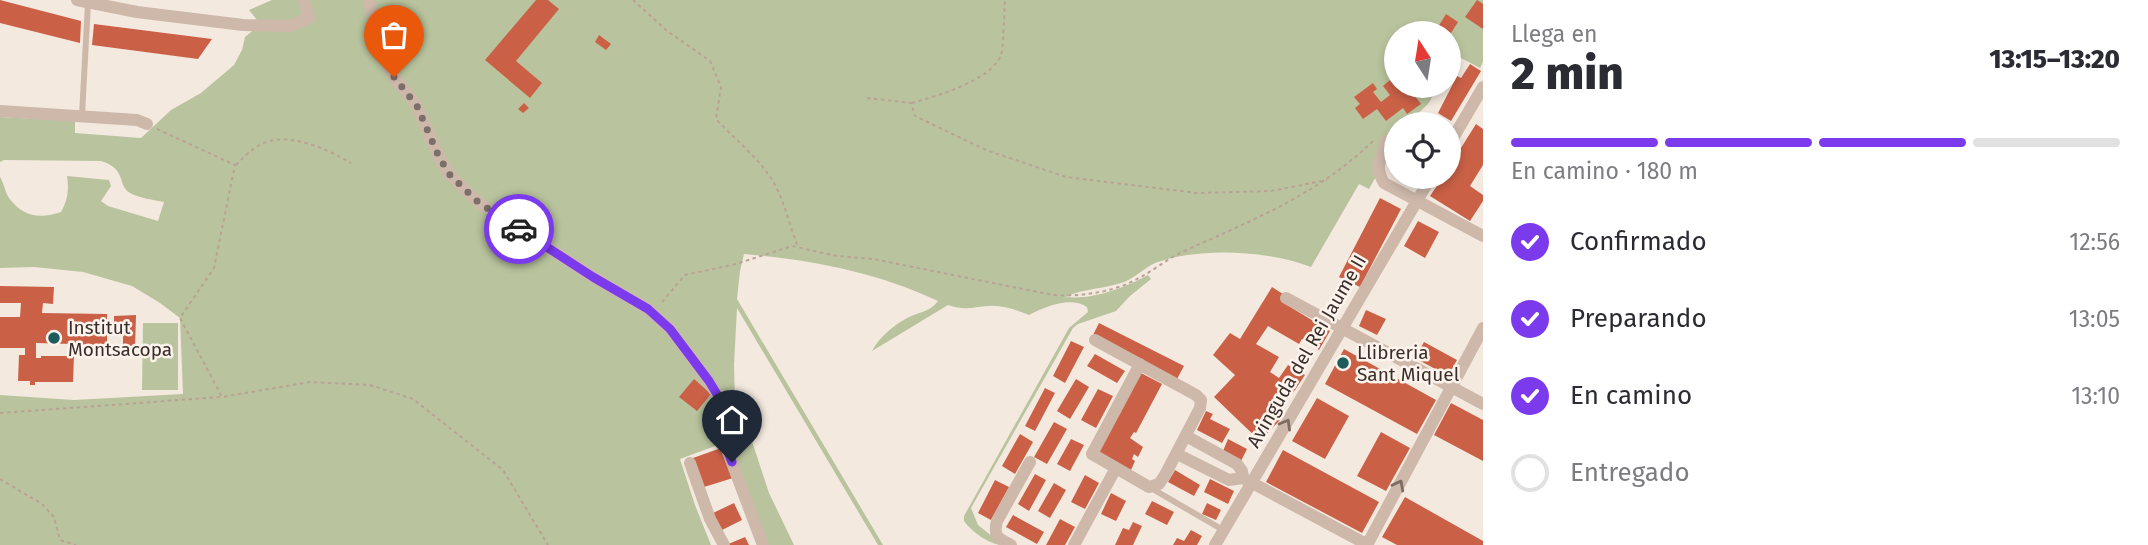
<!DOCTYPE html>
<html lang="es">
<head>
<meta charset="utf-8">
<style>
  body { margin:0; font-family:"Fira Sans",sans-serif; background:#f7f7f7; color:#2b2b33; height:100vh; display:flex; flex-direction:column; font-size:26px; white-space:nowrap }
  * { box-sizing:border-box; margin:0 }
  p { font-size:23px; color:#7c7c81 }
  .icon { flex:none; width:38px; height:38px; fill:none; stroke:currentColor; stroke-width:2; stroke-linecap:round; stroke-linejoin:round }
  .map { position:relative; flex:1; overflow:hidden }
  .drawer { display:flex; flex-direction:column; background:#fff; width:665px }
  .drawer>* { flex:none }
  .needle { width:46px; rotate:348deg }
  .controls { position:absolute; left:1384px; top:21px; display:grid; gap:14px }
  .controls a { display:grid; place-items:center; width:77px; height:77px; border-radius:50%; background:#fff; box-shadow:0 4px 10px #0003; font-size:35px }
  .pin { position:absolute; display:grid; place-items:center; width:60px; height:60px; color:#fff; margin:-72px -30px; border-radius:50% 50% 50% 0; rotate:-45deg; box-shadow:0 0 7px #0007 }
  .pin .icon { rotate:45deg }
  .courier { position:absolute; display:grid; place-items:center; width:70px; height:70px; margin:-35px; border:5px solid #7c3aed; border-radius:50%; background:#fff; color:#222; box-shadow:0 2px 9px #0007 }
  .headline em { font-style:normal; font-weight:800 }
  .headline div { display:flex; flex-direction:column-reverse }
  .headline { display:flex; align-items:center; justify-content:space-between; height:119px; padding:0 28px }
  h1 { font-size:46px; font-weight:800; line-height:52px }
  .bar { display:grid; grid-template-columns:repeat(4,1fr); gap:10px 7px; align-content:center; height:84px; padding:0 28px }
  .bar i { height:9px; border-radius:5px; background:#e1e1e2 }
  .bar .current { background:#7c3aed }
  .bar p { grid-column:span 4 }
  ol { padding:0 28px; list-style:none }
  li { display:flex; align-items:center; gap:21px; height:77px }
  li p { margin-inline-start:auto }
  li .icon { padding:7px; border-radius:50%; background:#7c3aed; color:#fff; stroke-width:4 }
  li:last-child { color:#7c7c81 }
  li i { width:38px; height:38px; border:4px solid #e1e1e2; border-radius:50% }
  main { display:flex; flex:1; min-height:0 }
  .map>svg:first-child { display:block }
</style>
</head>
<body>
<main>
<div class="map">
<svg width="1483" height="545" viewBox="0 0 1483 545">
  <rect width="100%" height="100%" fill="#f4e9df"/>
  <path fill="#b9c49e" d="M 272,0 L 1483,0 L 1483,62 L 1480,68 L 1457,56 L 1449,69 L 1449,33 L 1396,33 L 1396,86 L 1439,86 L 1428,104 L 1407,124 L 1396,124 L 1396,141 L 1369,189 L 1359,184 L 1311,267 C 1270,251 1204,247 1161,261 C 1148,264 1137,277 1124,282 C 1105,289 1084,288 1066,297 C 1093,300 1124,288 1148,275 L 1151,279 L 1130,296 L 1116,311 L 1078,324 L 1073,328 L 971,508 L 978,525 L 1003,545 C 990,545 972,532 964,521 L 964,516 L 1069,328 L 1088,312 L 1087,307 C 1070,296 1045,307 1029,315 C 1017,310 1002,305 989,306 C 972,307 965,311 948,305 L 872,351 C 879,337 895,324 909,317 C 920,312 931,311 938,301 C 876,272 812,260 744,254 L 740,271 L 737,299 L 883,545 L 878,545 L 737,308 L 734,365 L 735,400 L 744,417 L 769,493 L 794,545 L 764,545 L 726,442 L 680,459 L 695,505 L 711,545 L 0,545 L 0,395 L 74,400 L 183,394 L 180,318 L 160,303 L 132,286 L 83,272 L 34,267 L 0,268 L 0,177 C 4,183 5,192 9,198 C 23,217 40,219 61,212 C 68,199 69,190 67,176 L 109,180 L 111,186 L 101,201 L 108,206 L 158,221 L 164,202 C 154,200 139,198 130,193 C 117,185 127,169 101,161 L 4,160 L 0,162 L 0,117 L 75,121 L 75,133 L 141,138 L 171,110 L 201,93 L 234,65 L 242,50 L 245,37 L 256,28 L 257,20 L 249,10 Z
    M 143,323 L 178,323 L 178,390 L 142,390 Z"/>
  <path fill="#ca6147" d="M 0,0 L 81,21 L 80,43 L 0,23 Z
    M 536,0 L 548,0 L 559,9 L 516,61 L 542,83 L 530,98 L 485,60 Z
    M 1477,0 L 1483,4 L 1483,29 L 1465,17 Z
    M 1446,14 L 1458,22 L 1451,33 L 1438,33 L 1435,32 Z
    M 94,24 L 212,39 L 198,59 L 92,45 Z
    M 599,35 L 611,44 L 606,50 L 595,42 Z
    M 1470,64 L 1481,71 L 1451,121 L 1438,113 L 1457,76 L 1461,78 Z
    M 1396,75 L 1396,86 L 1407,86 L 1421,104 L 1407,114 L 1403,108 L 1386,121 L 1377,109 L 1363,119 L 1355,108 L 1360,104 L 1354,97 L 1373,83 L 1377,89 L 1373,92 L 1381,102 L 1390,95 L 1383,86 Z
    M 524,103 L 529,108 L 523,113 L 518,109 Z
    M 1476,124 L 1483,129 L 1483,165 L 1470,186 L 1483,195 L 1483,201 L 1470,221 L 1430,196 L 1443,177 L 1449,177 L 1449,167 Z
    M 1380,198 L 1401,209 L 1360,287 L 1339,277 Z
    M 1418,221 L 1439,232 L 1425,258 L 1404,246 Z
    M 0,286 L 54,287 L 53,304 L 43,303 L 42,313 L 107,314 L 107,326 L 114,327 L 114,316 L 136,315 L 135,350 L 123,349 L 123,333 L 107,333 L 107,345 L 36,343 L 36,358 L 41,358 L 41,356 L 74,356 L 73,382 L 35,382 L 35,385 L 30,385 L 30,381 L 18,381 L 19,355 L 25,355 L 25,348 L 0,348 L 0,317 L 20,317 L 21,303 L 0,303 Z
    M 1272,287 L 1286,296 L 1282,302 L 1330,331 L 1319,350 L 1302,339 L 1299,344 L 1268,326 L 1256,344 L 1279,357 L 1270,372 L 1279,378 L 1288,365 L 1305,375 L 1295,390 L 1275,414 L 1281,419 L 1260,441 L 1214,397 L 1235,375 L 1213,355 L 1230,333 L 1240,339 Z
    M 1366,310 L 1386,319 L 1377,335 L 1359,326 Z
    M 1099,323 L 1184,366 L 1177,379 L 1093,335 Z
    M 1071,341 L 1084,347 L 1065,383 L 1053,376 Z
    M 1424,342 L 1457,360 L 1448,376 L 1415,358 Z
    M 1344,349 L 1436,400 L 1417,434 L 1325,384 Z
    M 1095,354 L 1125,371 L 1117,383 L 1087,366 Z
    M 1141,373 L 1162,384 L 1136,433 L 1134,432 L 1130,438 L 1143,447 L 1138,457 L 1134,454 L 1132,459 L 1135,461 L 1131,470 L 1098,453 Z
    M 694,379 L 711,394 L 697,411 L 679,397 Z
    M 1076,379 L 1089,387 L 1070,419 L 1057,411 Z
    M 1045,388 L 1055,393 L 1035,431 L 1025,426 Z
    M 1098,389 L 1113,396 L 1096,428 L 1081,420 Z
    M 1317,398 L 1349,416 L 1325,459 L 1292,441 Z
    M 1451,403 L 1483,420 L 1483,461 L 1434,435 Z
    M 1206,411 L 1213,414 L 1210,419 L 1230,429 L 1222,443 L 1197,430 Z
    M 1054,422 L 1067,429 L 1047,464 L 1034,457 Z
    M 1381,432 L 1410,448 L 1386,491 L 1357,476 Z
    M 1020,434 L 1033,442 L 1015,474 L 1002,466 Z
    M 1071,439 L 1084,445 L 1070,471 L 1057,464 Z
    M 1228,439 L 1247,449 L 1241,461 L 1223,451 Z
    M 721,448 L 733,478 L 704,487 L 693,458 Z
    M 1283,450 L 1379,502 L 1362,533 L 1266,482 Z
    M 1175,470 L 1200,485 L 1194,496 L 1168,482 Z
    M 1035,474 L 1046,480 L 1029,511 L 1018,504 Z
    M 1085,475 L 1099,483 L 1085,509 L 1071,502 Z
    M 1210,479 L 1234,491 L 1228,504 L 1204,492 Z
    M 995,480 L 1009,487 L 991,520 L 978,513 Z
    M 1054,483 L 1066,490 L 1050,518 L 1038,511 Z
    M 1111,493 L 1126,501 L 1116,521 L 1101,514 Z
    M 1405,497 L 1483,541 L 1483,545 L 1397,545 L 1382,537 Z
    M 1152,501 L 1174,512 L 1167,525 L 1145,514 Z
    M 734,503 L 742,520 L 720,531 L 713,513 Z
    M 1207,503 L 1221,510 L 1216,520 L 1202,514 Z
    M 1013,515 L 1044,532 L 1037,544 L 1006,527 Z
    M 1060,519 L 1075,527 L 1065,545 L 1046,545 Z
    M 1133,522 L 1142,526 L 1133,545 L 1115,545 L 1123,528 L 1129,530 Z
    M 1191,530 L 1202,536 L 1197,545 L 1173,545 L 1177,538 L 1184,541 Z
    M 745,537 L 749,545 L 726,545 Z"/>
  <g fill="none" stroke-linecap="round" stroke-linejoin="round">
    <path stroke="#b9a294" stroke-width="2" stroke-dasharray="3.5 3.5" stroke-linecap="butt" d="M 633,0 L 666,30 L 710,61 L 721,87 L 716,119 C 736,141 761,159 775,185 C 785,204 790,227 798,247
      M 867,98 L 911,103 L 915,116 L 986,150 L 1066,177 L 1197,193 L 1271,191 L 1327,180
      M 912,103 C 936,96 991,81 1001,55 C 1004,46 1004,11 1005,0
      M 157,129 L 235,165 L 214,268 L 180,318 L 222,397 L 310,382 L 370,385 L 413,399 L 503,470 L 548,545
      M 236,165 C 245,156 254,146 267,142 C 293,133 329,150 351,163
      M 662,302 L 685,275 L 736,264 L 792,246 L 837,256 L 873,259 L 1053,295 C 1080,297 1114,292 1137,279 C 1153,271 1167,259 1184,251 C 1253,220 1317,195 1373,141
      M 0,413 L 221,397
      M 0,479 L 42,504 L 54,517 L 60,540 L 76,545"/>
    <path stroke="#cdb8aa" stroke-width="6" d="M 82,115 L 88,3
      M 1151,488 L 1223,530"/>
    <path stroke="#cdb8aa" stroke-width="12" d="M 77,0 L 137,12 L 243,25 L 290,26 L 309,18 L 304,0
      M 369,0 L 380,47 L 387,64 L 394,77 L 417,106 L 439,157 L 450,175 L 478,202 L 593,277 L 648,309 L 670,329 L 700,369 L 718,396 L 723,408 L 723,439 L 763,545
      M 0,111 L 137,120 L 147,124
      M 1386,141 C 1383,159 1373,164 1384,183 L 1483,236
      M 1449,145 L 1483,87
      M 1286,298 L 1483,404
      M 1095,340 L 1196,395 L 1201,400 L 1200,408 L 1165,475 L 1159,484 L 1149,487 L 1092,454 L 1140,364
      M 1186,436 L 1237,464 L 1242,471 L 1243,478 L 1368,545
      M 1177,454 L 1229,480 L 1243,478
      M 690,463 L 710,519 L 724,545
      M 1011,545 C 998,538 993,537 997,521 L 1030,462
      M 1074,545 L 1116,468
      M 1215,545 L 1431,177
      M 1367,545 L 1483,328"/>
  </g>
  <defs><path id="oneway-chevron" d="M-2-3.5L2.5 0L-2 3.5" fill="none" stroke-width="1.6" stroke-linecap="round" stroke-linejoin="round" transform="scale(1.75)"/></defs>
  <g stroke="#7c6c64">
    <use href="#oneway-chevron" transform="translate(1286 424) rotate(-60)"/>
    <use href="#oneway-chevron" transform="translate(1399 485) rotate(-62)"/>
  </g>
  <g fill="none" stroke-linecap="round" stroke-linejoin="round">
    <path stroke="#7b6f69" stroke-width="7" stroke-dasharray="0 12.6" d="M 394,77 L 417,106 L 439,157 L 450,175 L 478,202 L 519,229"/>
    <path stroke="#7c3aed" stroke-width="9" d="M 519,229 L 593,277 L 648,309 L 670,329 L 709,381 L 721,401 L 724,412 L 723,439 L 732,462"/>
  </g>
  <g fill="#1d5c5d" stroke="#fbf3ec" stroke-width="2.5">
    <circle cx="54" cy="338" r="7"/>
    <circle cx="1343" cy="363" r="7"/>
  </g>
  <g text-anchor="middle" stroke-width="5" stroke-linejoin="round" paint-order="stroke">
    <g font-size="19" fill="#3a2e2a" stroke="#fbf3ec" text-anchor="start">
      <text x="68" y="334">Institut<tspan x="68" dy="22">Montsacopa</tspan></text>
      <text x="1357" y="359">Llibreria<tspan x="1357" dy="22">Sant Miquel</tspan></text>
    </g>
    <g font-size="19" fill="#3a2e2a" stroke="#fbf3ec">
      <text transform="translate(1306 351) rotate(-60)" y="7">Avinguda del Rei Jaume II</text>
    </g>
  </g>
</svg>
<div class="controls">
<a><svg class="needle" viewBox="-14 -14 28 28"><path d="M0-13l5 13h-10z" fill="#e53935"/><path d="M0 13l5-13h-10z" fill="#7c7c81"/></svg></a>
<a><svg class="icon" aria-label="locate" viewBox="0 0 24 24"><circle cx="12" cy="12" r="6"/><path d="M12 2v4M12 18v4M2 12h4M18 12h4"/></svg></a>
</div>
<div class="pin" style="left:394px;top:77px;background:#ea580c"><svg class="icon" aria-label="bag" viewBox="0 0 24 24"><path d="M5 8h14l-1 12H6zM9 8a3 3 0 0 1 6 0"/></svg></div>
<div class="pin" style="left:732px;top:462px;background:#1f2937"><svg class="icon" aria-label="home" viewBox="0 0 24 24"><path d="M3 11l9-7 9 7M6 9v11h12V9"/></svg></div>
<div class="courier" style="left:519px;top:229px"><svg class="icon" aria-label="car" viewBox="0 0 24 24"><path d="M5 17H2v-5l4-1 3-4h7l3 4 3 1v5h-3M9 17h6M6 11h13"/><circle cx="7" cy="17" r="2"/><circle cx="17" cy="17" r="2"/></svg></div>
</div>
<section class="drawer">
<div class="headline"><div><h1>2 min</h1><p>Llega en</p></div><em>13:15–13:20</em></div>
<div class="bar"><i class="current"></i><i class="current"></i><i class="current"></i><i></i><p>En camino · 180 m</p></div>
<ol>
<li><svg class="icon" aria-label="check" viewBox="0 0 24 24"><path d="M5 12l5 5 9-10"/></svg>Confirmado<p>12:56</p></li>
<li><svg class="icon" aria-label="check" viewBox="0 0 24 24"><path d="M5 12l5 5 9-10"/></svg>Preparando<p>13:05</p></li>
<li><svg class="icon" aria-label="check" viewBox="0 0 24 24"><path d="M5 12l5 5 9-10"/></svg>En camino<p>13:10</p></li>
<li><i></i>Entregado</li>
</ol>
</section>
</main>
</body>
</html>
